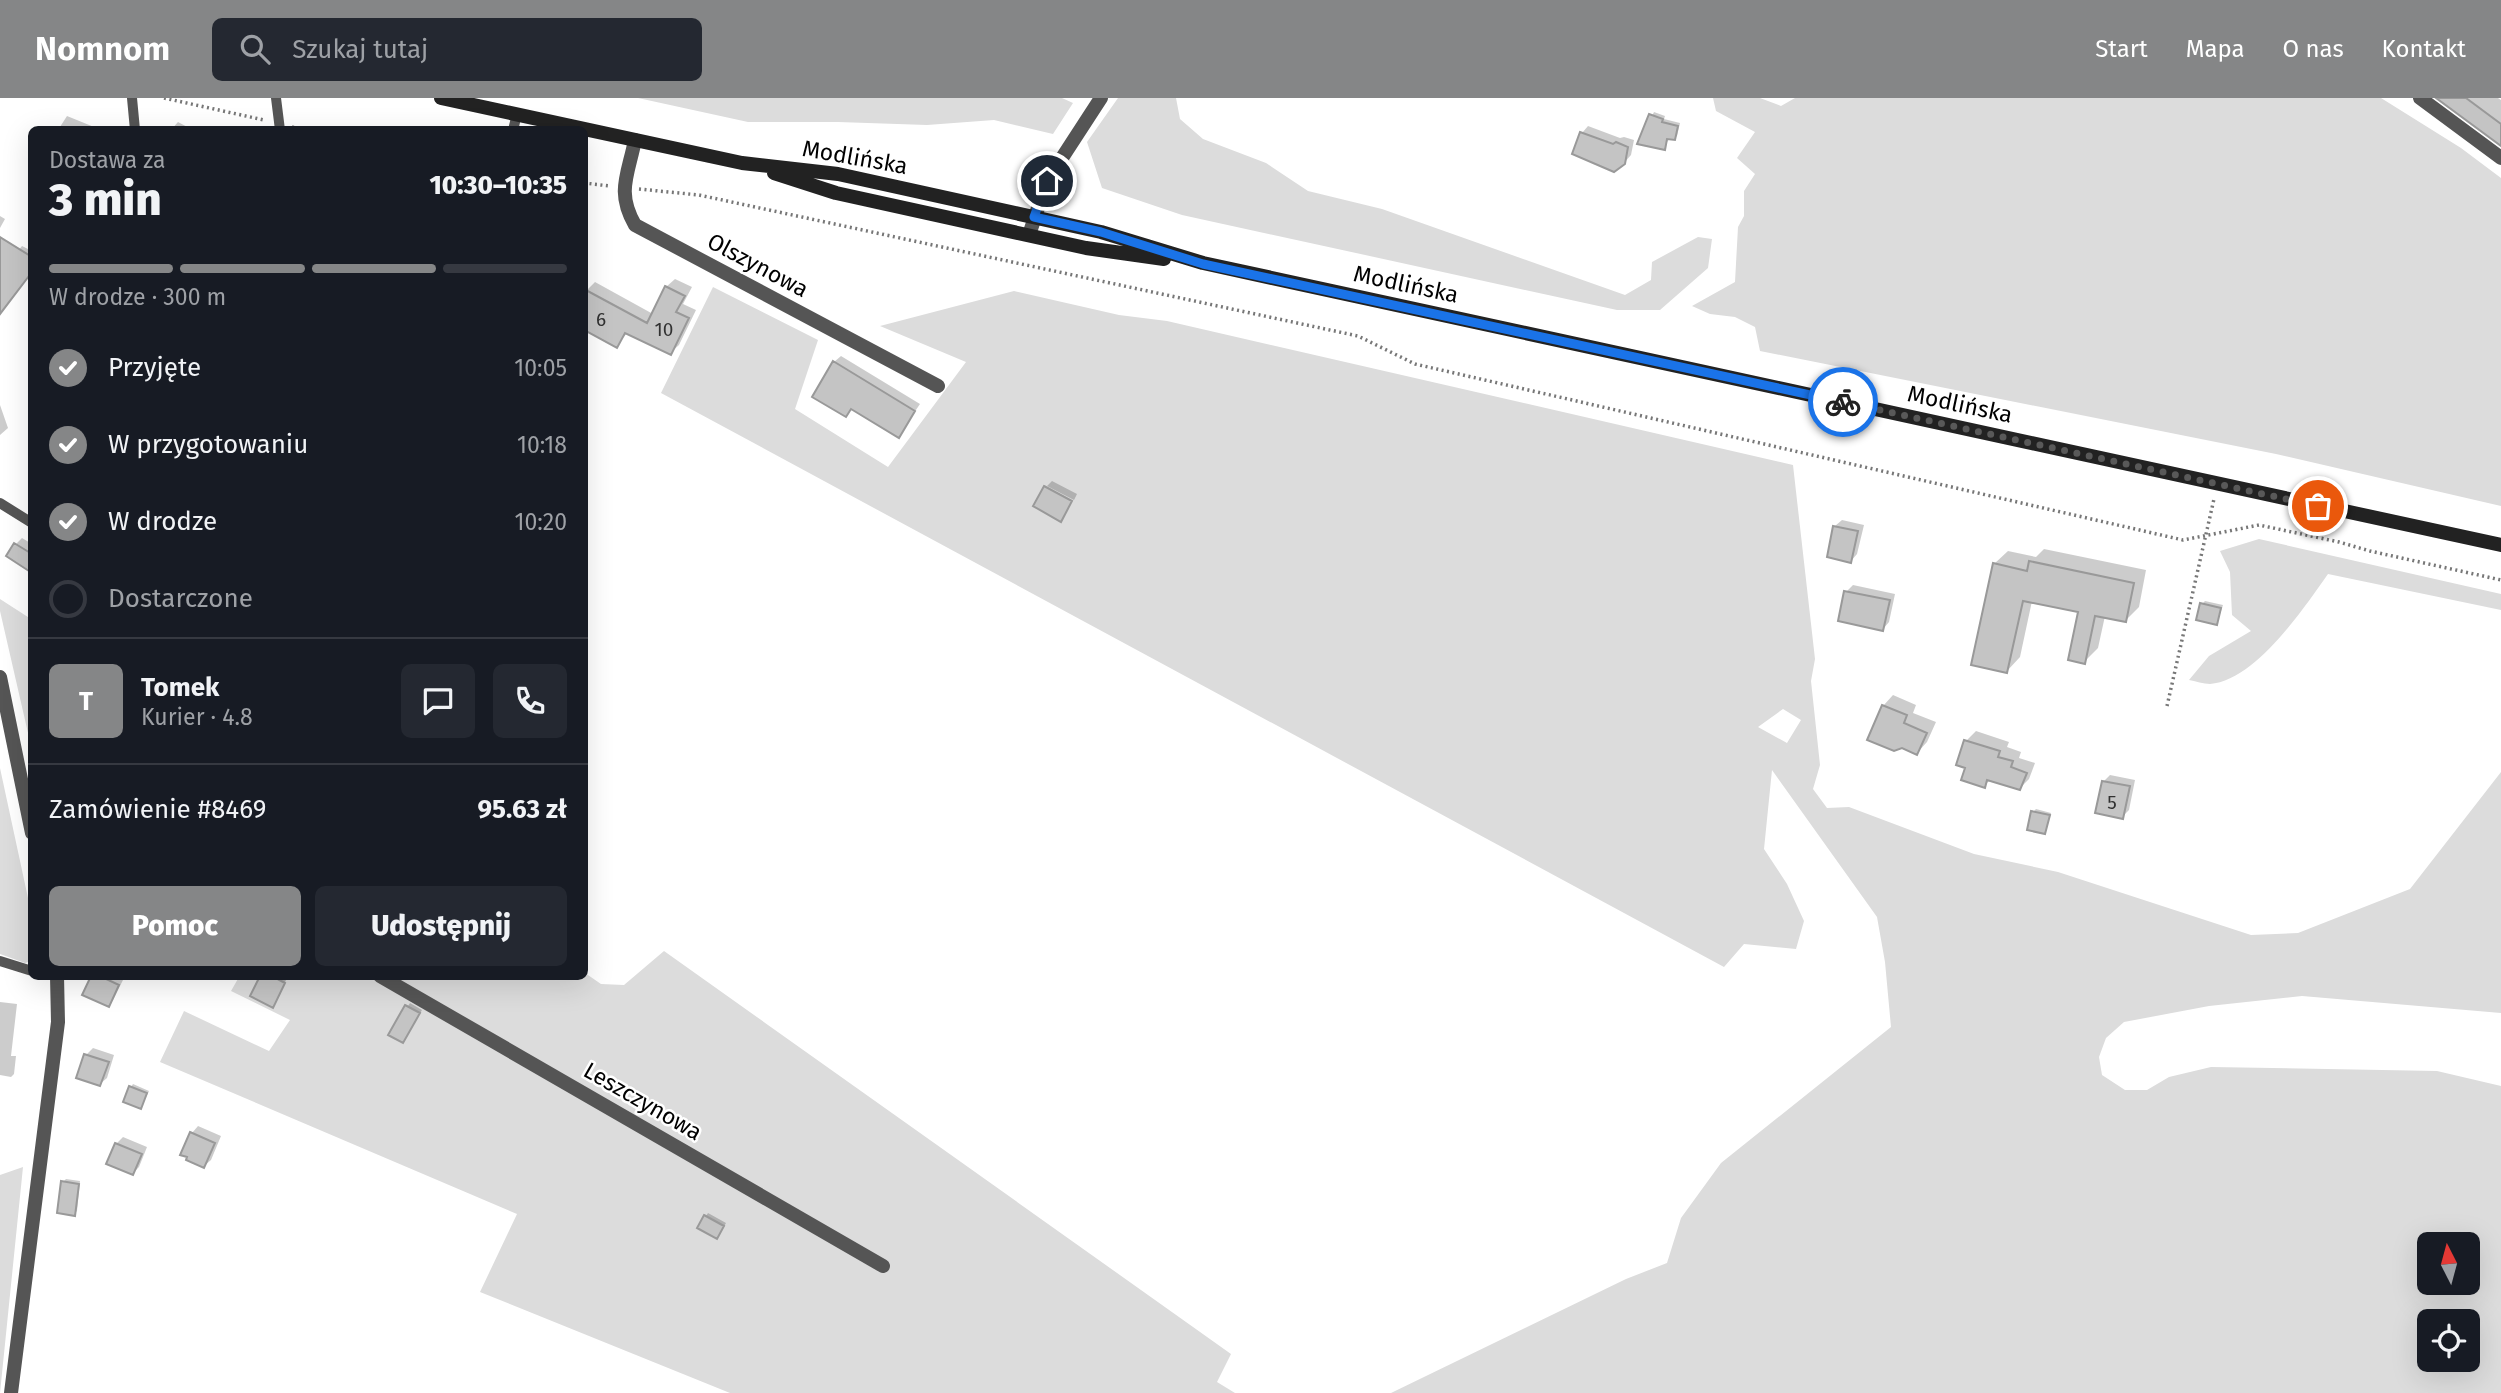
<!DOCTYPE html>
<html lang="pl">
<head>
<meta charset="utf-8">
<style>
  body { margin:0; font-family:"Fira Sans",sans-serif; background:#242831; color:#f1f3f6; height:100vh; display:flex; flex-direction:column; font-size:26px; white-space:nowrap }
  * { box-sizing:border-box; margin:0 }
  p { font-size:23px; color:#9ea1a6 }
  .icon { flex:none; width:38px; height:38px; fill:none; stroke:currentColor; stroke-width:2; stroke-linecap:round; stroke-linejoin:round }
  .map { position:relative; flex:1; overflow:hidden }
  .panel { position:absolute; left:28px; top:28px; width:560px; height:854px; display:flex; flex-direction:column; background:#171b24; border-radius:10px; box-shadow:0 7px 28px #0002 }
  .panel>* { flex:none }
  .needle { width:46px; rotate:354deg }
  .buttons { position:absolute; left:2417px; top:1134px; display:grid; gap:14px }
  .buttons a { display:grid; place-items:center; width:63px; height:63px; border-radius:10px; background:#171b24; box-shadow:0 7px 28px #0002; font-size:35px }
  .pin { position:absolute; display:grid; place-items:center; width:60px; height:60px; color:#fff; margin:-30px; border:4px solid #fff; border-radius:50%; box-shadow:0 2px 7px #0007 }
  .courier { position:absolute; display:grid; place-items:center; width:70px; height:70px; margin:-35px; border:5px solid #1a73e8; border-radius:50%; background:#fff; color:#222; box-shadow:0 2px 9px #0007 }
  .headline em { font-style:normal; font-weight:800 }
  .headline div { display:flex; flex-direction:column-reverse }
  .headline { display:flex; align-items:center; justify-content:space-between; height:119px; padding:0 21px }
  h1 { font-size:46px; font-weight:800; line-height:52px }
  .bar { display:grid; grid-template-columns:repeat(4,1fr); gap:10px 7px; align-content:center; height:84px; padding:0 21px }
  .bar i { height:9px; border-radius:5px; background:#363941 }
  .bar .on { background:#858687 }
  .bar p { grid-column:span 4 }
  .line { display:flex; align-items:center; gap:18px; padding:0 21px; border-top:2px solid #363941 }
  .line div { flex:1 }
  .round { display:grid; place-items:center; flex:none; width:74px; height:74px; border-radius:10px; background:#242831 }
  ol { padding:0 21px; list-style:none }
  li { display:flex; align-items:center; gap:21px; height:77px }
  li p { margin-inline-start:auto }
  li .icon { padding:7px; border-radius:50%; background:#858687; color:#fff; stroke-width:4 }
  li:last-child { color:#9ea1a6 }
  li i { width:38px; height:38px; border:4px solid #363941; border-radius:50% }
  .primary-button { display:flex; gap:14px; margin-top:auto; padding:14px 21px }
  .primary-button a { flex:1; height:80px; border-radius:10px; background:#858687; color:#fff; font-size:28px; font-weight:800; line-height:80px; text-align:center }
  .primary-button a+a { background:#242831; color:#f1f3f6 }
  header { display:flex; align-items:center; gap:42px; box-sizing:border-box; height:98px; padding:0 35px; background:#858687; color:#fff }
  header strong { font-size:33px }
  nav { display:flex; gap:38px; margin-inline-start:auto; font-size:24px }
  .search { width:490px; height:63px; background:#242831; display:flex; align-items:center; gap:18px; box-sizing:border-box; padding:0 24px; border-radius:10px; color:#9ea1a6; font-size:26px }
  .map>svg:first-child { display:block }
</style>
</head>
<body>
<header>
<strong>Nomnom</strong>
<div class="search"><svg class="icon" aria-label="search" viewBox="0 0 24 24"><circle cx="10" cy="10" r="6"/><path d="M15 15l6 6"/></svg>Szukaj tutaj</div>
<nav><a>Start</a><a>Mapa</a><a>O nas</a><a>Kontakt</a></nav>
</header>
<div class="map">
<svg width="2501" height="1295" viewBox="0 0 2501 1295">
  <rect width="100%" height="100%" fill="#fff"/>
  <path fill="#dcdcdc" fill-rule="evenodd" d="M 638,0 L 1062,0 L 1073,5 L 1053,36 L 994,22 L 927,27 L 838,24 L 748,24 Z
    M 1118,0 L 1176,0 L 1180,21 L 1203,41 L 1266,65 L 1308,93 L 1382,111 L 1625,197 L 1651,182 L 1652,164 L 1698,139 L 1712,141 L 1708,170 L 1660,212 L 1617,212 L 1182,117 L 1102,90 L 1087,44 Z
    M 1713,0 L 1760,0 L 1781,8 L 1795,0 L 2381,0 L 2461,50 L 2501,80 L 2501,408 L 2276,356 L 1760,253 L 1755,229 L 1735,219 L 1710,216 L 1692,208 L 1735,184 L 1738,129 L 1744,118 L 1744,93 L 1755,76 L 1737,60 L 1755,34 L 1716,13 Z
    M 713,189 L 818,242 L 795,311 L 888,369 L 966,264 L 880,228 L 1014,193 L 1119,217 L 1167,223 L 1793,367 L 1815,561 L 1811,583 L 1820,667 L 1813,691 L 1827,710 L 1849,709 L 1974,756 L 2058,774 L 2251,837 L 2298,835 L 2410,791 L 2501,674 L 2501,915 L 2302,898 L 2209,908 L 2124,924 L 2106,940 L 2099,959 L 2102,977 L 2125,992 L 2147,992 L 2169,979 L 2211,969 L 2437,973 L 2501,988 L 2501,1295 L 1391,1295 L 1626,1181 L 1667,1165 L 1681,1120 L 1721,1065 L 1891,929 L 1885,864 L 1877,819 L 1772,672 L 1764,751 L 1787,786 L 1804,823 L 1796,851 L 1744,846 L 1724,869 L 661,295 ZM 1783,611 L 1801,622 L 1787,645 L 1758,629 ZM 2429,1146 L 2468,1146 L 2468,1185 L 2429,1185 ZM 2429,1223 L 2468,1223 L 2468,1262 L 2429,1262 Z
    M 2259,441 L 2501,496 L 2501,512 L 2328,476 C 2304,510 2255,583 2210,586 C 2204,586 2195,583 2189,582 L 2209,558 L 2251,533 L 2232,517 L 2230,474 L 2220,453 Z
    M 0,501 L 31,521 L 31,648 L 0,513 Z
    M 0,670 L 31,814 L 31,863 L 25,865 L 0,856 Z
    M 664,853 L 1231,1256 L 1217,1284 L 1235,1295 L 730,1295 L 480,1194 L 517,1116 L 160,964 L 184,913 L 269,953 L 290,922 L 231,893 L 239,879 L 584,878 L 585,875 L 601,886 L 624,887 Z
    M 23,1069 L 0,1295 L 0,1077 Z"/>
  <path fill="#0003" d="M 2445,0 L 2498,0 L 2501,2 L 2501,46 Z
    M 1654,14 L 1665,18 L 1664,21 L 1680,25 L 1677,38 L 1674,40 L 1669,39 L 1665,50 L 1639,45 Z
    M 67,18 L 99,31 L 99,32 L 58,32 Z
    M 178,24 L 193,32 L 171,32 Z
    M 1588,28 L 1620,40 L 1624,39 L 1634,42 L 1631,57 L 1624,65 L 1582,35 Z
    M 0,118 L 5,121 L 0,130 Z
    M 22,148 L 32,153 L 32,173 L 0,214 L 0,176 Z
    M 675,181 L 692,189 L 683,206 L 696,212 L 679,247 L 670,255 L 628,234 L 617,247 L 586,193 L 595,184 L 653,216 L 666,189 Z
    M 841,258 L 920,306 L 899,337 L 853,310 L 846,317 L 834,264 Z
    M 0,307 L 8,330 L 0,337 Z
    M 1052,383 L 1077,396 L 1074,402 L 1047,388 Z
    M 1842,422 L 1864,427 L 1857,456 L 1851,463 L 1835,428 Z
    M 22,440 L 32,446 L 32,473 L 16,446 Z
    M 2044,451 L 2146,472 L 2139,509 L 2125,523 L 2105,518 L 2098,550 L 2084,564 L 2080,513 L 2032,503 L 2020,559 L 2007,573 L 1994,466 L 2008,453 L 2036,459 Z
    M 1853,487 L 1895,496 L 1889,524 L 1883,531 L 1846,494 Z
    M 2205,503 L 2223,507 L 2217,525 L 2202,506 Z
    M 1893,597 L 1916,607 L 1913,615 L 1936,624 L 1927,644 L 1917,655 L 1902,648 L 1883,608 Z
    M 1976,633 L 2009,644 L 2007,649 L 2021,654 L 2019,660 L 2035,665 L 2029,681 L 2020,690 L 1991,681 L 1984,688 L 1966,643 Z
    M 2110,677 L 2135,682 L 2129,712 L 2122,719 L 2104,683 Z
    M 2036,711 L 2051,715 L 2045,735 L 2033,714 Z
    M 92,878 L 125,878 L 113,902 L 109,907 Z
    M 262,878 L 280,878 L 286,882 L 275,905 Z
    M 0,904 L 17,906 L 11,958 L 16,958 L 14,976 L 11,979 L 0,977 Z
    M 410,905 L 422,912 L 405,941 L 390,936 Z
    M 93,950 L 114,957 L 107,980 L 100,986 L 86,957 Z
    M 133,986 L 149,993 L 141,1009 L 131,989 Z
    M 198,1028 L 221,1038 L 211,1062 L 204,1068 L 190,1059 L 192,1035 Z
    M 123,1039 L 147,1049 L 139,1069 L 133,1075 L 116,1046 Z
    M 66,1081 L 80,1083 L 77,1113 L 74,1116 L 63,1084 Z
    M 708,1115 L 726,1125 L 720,1136 L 699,1129 Z"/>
  <path fill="#c4c4c4" stroke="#999" stroke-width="2" d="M 2436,0 L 2466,0 L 2501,26 L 2501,48 Z
    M 1649,16 L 1663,21 L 1662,24 L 1678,28 L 1675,42 L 1667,41 L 1665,52 L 1637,46 Z
    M 1580,34 L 1613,46 L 1616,44 L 1628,49 L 1625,66 L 1614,74 L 1572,56 Z
    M 0,139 L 32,159 L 32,174 L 0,216 Z
    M 665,188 L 685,198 L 676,214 L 689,220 L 671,257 L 625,235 L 617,250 L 584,232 L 584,191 L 647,225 Z
    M 833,263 L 915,313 L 899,340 L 851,311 L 846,319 L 812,299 Z
    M 1044,388 L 1072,403 L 1061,424 L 1033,408 Z
    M 1833,428 L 1858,433 L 1851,465 L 1827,459 Z
    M 14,445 L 32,456 L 32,475 L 6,458 Z
    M 2029,463 L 2134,485 L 2126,524 L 2095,518 L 2085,566 L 2068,562 L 2078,514 L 2023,503 L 2007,575 L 1971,567 L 1993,465 L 2027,473 Z
    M 1844,493 L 1890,502 L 1883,533 L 1838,523 Z
    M 2200,505 L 2221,510 L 2217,527 L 2196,522 Z
    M 1882,607 L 1907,617 L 1904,625 L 1927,635 L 1917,657 L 1902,650 L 1894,653 L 1867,642 Z
    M 1964,642 L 2000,653 L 1998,659 L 2013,663 L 2011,669 L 2027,675 L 2020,692 L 1987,682 L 1985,690 L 1961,682 L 1965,670 L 1956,667 Z
    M 2102,683 L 2130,688 L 2123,721 L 2095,715 Z
    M 2031,713 L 2050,717 L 2045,736 L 2027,732 Z
    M 91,878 L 100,878 L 119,887 L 109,909 L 82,897 Z
    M 260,878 L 272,878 L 285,885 L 273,910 L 250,898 Z
    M 405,907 L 420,915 L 403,945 L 388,937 Z
    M 84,956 L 109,964 L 100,988 L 76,980 Z
    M 129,988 L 147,995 L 141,1011 L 123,1004 Z
    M 190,1034 L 215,1045 L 204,1070 L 186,1062 L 187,1059 L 180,1057 Z
    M 115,1045 L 142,1056 L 133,1077 L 106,1066 Z
    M 61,1083 L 79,1086 L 75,1118 L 57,1115 Z
    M 704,1117 L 724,1128 L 717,1141 L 697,1130 Z"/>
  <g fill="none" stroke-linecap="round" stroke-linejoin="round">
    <path stroke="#777" stroke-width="3.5" stroke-dasharray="2 3.5" stroke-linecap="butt" d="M 164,0 L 264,22
      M 292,29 L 306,32
      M 584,85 L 610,88
      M 639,91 L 699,97 L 1358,238 L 1415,266 L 2183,442 L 2259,427 L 2339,444 L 2370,453 L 2501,482
      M 2167,608 L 2214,401"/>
    <path stroke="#555" stroke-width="10" d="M 132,0 L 135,32
      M 276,0 L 280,32
      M 513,32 L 517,16
      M 0,405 L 32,425
      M 0,863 L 32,873"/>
    <path stroke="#555" stroke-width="14" d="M 2420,0 L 2501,60
      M 635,42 C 628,77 616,94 635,127 L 938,288
      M 0,579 L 32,735
      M 380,878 L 883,1168
      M 11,1295 L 58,924 L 57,878"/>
    <path stroke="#555" stroke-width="14" d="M 1029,137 L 1047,83 L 1101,0"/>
    <path stroke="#222" stroke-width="14" d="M 441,0 L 742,65 L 838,76 L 1101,134 L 1203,165 L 2501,447
      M 774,75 L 836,95 L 1086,150 L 1164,161"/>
  </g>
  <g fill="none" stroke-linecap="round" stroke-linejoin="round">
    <path stroke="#595959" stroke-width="7" stroke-dasharray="0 12.6" d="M 1843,304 L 2318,408"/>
    <path stroke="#1a73e8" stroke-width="9" d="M 1047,83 L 1034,119 L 1101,134 L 1203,166 L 1843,304"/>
  </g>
  <g text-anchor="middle" stroke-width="5" stroke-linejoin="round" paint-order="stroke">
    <g font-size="19" fill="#313131">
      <text x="601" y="228">6</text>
      <text x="664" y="238">10</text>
      <text x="2112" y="711">5</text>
    </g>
    <g font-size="23" fill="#000" stroke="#fff">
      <text transform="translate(855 59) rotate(10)" y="8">Modlińska</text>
      <text transform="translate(758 167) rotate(28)" y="8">Olszynowa</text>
      <text transform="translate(1406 186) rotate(12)" y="8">Modlińska</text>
      <text transform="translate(1960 306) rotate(12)" y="8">Modlińska</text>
      <text transform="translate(643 1003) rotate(30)" y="8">Leszczynowa</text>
    </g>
  </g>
</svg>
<div class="buttons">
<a><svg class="needle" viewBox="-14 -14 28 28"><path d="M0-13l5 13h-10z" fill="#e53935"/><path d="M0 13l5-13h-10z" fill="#9ea1a6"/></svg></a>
<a><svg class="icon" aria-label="locate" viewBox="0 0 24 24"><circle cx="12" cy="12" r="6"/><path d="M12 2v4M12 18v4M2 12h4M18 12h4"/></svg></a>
</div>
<div class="pin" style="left:2318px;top:408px;background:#ea580c"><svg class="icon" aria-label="bag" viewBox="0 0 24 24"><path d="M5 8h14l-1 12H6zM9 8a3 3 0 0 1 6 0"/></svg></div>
<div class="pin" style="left:1047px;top:83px;background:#1f2937"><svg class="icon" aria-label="home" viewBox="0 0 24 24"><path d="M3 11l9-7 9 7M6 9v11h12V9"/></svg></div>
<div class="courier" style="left:1843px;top:304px"><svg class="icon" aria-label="bike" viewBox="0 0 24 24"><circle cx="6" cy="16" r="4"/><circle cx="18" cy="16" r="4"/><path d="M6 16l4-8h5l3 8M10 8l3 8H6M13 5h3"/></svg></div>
<section class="panel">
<div class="headline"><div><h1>3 min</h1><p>Dostawa za</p></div><em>10:30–10:35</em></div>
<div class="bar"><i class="on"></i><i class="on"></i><i class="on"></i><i></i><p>W drodze · 300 m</p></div>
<ol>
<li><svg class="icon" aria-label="check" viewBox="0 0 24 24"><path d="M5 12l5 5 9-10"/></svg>Przyjęte<p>10:05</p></li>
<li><svg class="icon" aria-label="check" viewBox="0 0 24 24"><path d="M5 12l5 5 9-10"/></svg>W przygotowaniu<p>10:18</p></li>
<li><svg class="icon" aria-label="check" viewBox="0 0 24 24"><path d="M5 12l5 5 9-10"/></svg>W drodze<p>10:20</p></li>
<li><i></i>Dostarczone</li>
</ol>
<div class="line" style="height:126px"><b class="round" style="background:#858687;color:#fff">T</b><div><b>Tomek</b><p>Kurier · 4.8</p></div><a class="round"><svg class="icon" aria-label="chat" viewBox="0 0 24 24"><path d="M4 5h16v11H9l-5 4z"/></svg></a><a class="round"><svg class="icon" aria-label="phone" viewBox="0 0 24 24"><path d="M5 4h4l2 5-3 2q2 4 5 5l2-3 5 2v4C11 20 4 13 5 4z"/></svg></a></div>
<div class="line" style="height:91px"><div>Zamówienie #8469</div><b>95.63 zł</b></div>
<div class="primary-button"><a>Pomoc</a><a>Udostępnij</a></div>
</section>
</div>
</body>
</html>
